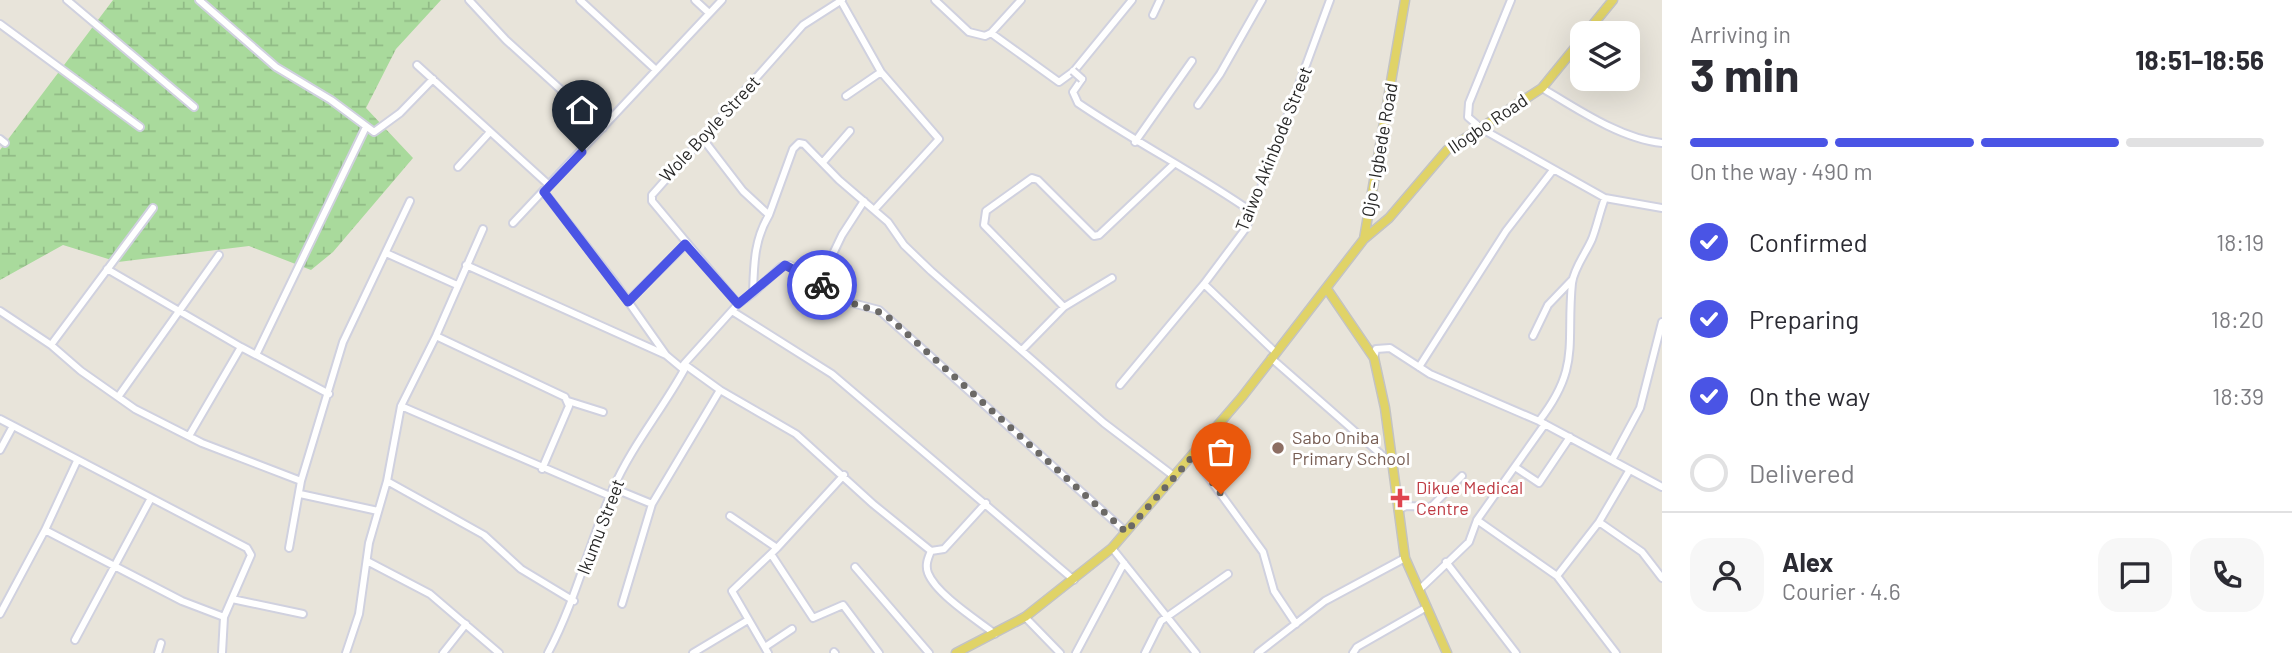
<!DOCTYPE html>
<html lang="en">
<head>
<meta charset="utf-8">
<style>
  body { margin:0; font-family:Barlow,sans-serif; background:#f7f7f7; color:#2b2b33; height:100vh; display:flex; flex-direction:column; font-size:26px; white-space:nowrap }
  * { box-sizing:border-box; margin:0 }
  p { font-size:23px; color:#7c7c81 }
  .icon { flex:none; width:38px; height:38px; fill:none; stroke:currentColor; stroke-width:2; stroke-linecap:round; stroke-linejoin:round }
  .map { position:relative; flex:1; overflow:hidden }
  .sheet { display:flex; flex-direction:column; background:#fff; width:630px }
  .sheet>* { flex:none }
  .buttons { position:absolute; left:1570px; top:21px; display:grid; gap:14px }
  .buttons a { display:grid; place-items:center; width:70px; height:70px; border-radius:14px; background:#fff; box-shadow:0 7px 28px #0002; font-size:35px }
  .pin { position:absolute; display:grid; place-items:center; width:60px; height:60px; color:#fff; margin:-72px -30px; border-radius:50% 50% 50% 0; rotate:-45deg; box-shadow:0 0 7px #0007 }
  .pin .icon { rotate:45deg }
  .courier { position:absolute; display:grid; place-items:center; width:70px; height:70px; margin:-35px; border:5px solid #4a54e5; border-radius:50%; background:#fff; color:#222; box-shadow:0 2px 9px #0007 }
  .overview em { font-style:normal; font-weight:700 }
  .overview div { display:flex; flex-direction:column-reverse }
  .overview { display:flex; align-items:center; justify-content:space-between; height:119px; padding:0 28px }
  h1 { font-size:46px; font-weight:700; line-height:52px }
  .bar { display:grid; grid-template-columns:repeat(4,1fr); gap:10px 7px; align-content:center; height:84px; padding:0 28px }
  .bar i { height:9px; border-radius:5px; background:#e1e1e2 }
  .bar .current { background:#4a54e5 }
  .bar p { grid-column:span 4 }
  .line { display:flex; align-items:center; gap:18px; padding:0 28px; border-top:2px solid #e1e1e2 }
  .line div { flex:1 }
  .round { display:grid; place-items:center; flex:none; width:74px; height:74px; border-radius:21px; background:#f7f7f7 }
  ol { padding:0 28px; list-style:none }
  li { display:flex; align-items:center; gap:21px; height:77px }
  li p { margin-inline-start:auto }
  li .icon { padding:7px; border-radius:50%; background:#4a54e5; color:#fff; stroke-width:4 }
  li:last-child { color:#7c7c81 }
  li i { width:38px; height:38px; border:4px solid #e1e1e2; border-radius:50% }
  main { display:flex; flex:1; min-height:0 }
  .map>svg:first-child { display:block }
</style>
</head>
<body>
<main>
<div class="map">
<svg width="1662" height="653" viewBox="0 0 1662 653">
  <defs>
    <pattern id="wetland-marsh" width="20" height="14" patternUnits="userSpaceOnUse" patternTransform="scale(1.75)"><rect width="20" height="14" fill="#a9da9c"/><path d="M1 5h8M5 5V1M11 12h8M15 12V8" fill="none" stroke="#91bb86"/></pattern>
  </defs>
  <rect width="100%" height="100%" fill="#e8e4da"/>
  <path fill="url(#wetland-marsh)" d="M 113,0 L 441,0 L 396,49 L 366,108 L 413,158 L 333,252 L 311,270 L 249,246 L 118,262 L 63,245 L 0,280 L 0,150 Z"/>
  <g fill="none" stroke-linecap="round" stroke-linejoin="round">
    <defs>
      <path id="minor" d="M 67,0 L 194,107
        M 199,0 L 276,67 L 331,100 L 374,132 L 400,113 L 433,79
        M 469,0 L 506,40 L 603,128
        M 580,0 L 656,70
        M 695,0 L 709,13
        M 935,0 L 969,32 L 985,36 L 991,33 L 1059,82 L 1074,71 L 1132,0
        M 1511,0 L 1469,103 L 1468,117 L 1482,129 L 1605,198 L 1662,208
        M 841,1 L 881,72 L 939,139 L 875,209
        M 1153,15 L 1160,0
        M 0,24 L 140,127
        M 991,33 L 1021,0
        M 417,65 L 549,185
        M 1082,79 L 1073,92 L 1078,103 C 1135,142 1196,173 1252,212
        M 1542,88 C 1577,109 1621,139 1662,143
        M 846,96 L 881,72
        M 1198,105 L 1220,74 L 1262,0
        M 0,139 L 5,143
        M 1135,142 L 1192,61
        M 824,161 L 850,131
        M 458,167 L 490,132
        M 544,192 L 613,280 L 666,355 L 684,370
        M 769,215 L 793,149 L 799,143 L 804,144 L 839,180 L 888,222 L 904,245 L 931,271 L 1104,423 L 1175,477
        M 513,223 L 722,0
        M 386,253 L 457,285
        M 466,265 L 666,355
        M 107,269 L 241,347
        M 819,283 L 842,235 L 864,201
        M 1204,284 L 1275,352
        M 753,293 L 781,267 L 790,265 L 852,303 L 879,310 L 1126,532
        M 628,301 L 686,244
        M 738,304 L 652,201 L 652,195 L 803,25 L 842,0
        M 1064,307 L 984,225 L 986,211 L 1032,178 L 1038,180 L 1094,236 L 1099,235 L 1174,164
        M 0,311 L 51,345 L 81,371 L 135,409 L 202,443 L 301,481
        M 732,311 L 832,374 L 1074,580
        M 436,336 L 565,397 L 569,406 L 542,469
        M 1533,336 L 1548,305 L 1572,280
        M 51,345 L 153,208
        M 1022,350 L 1064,307 L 1112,278
        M 256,355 L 365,129
        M 1271,358 L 1392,464
        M 1374,358 L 1376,349 L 1390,348 L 1430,374 L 1539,421 L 1662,487
        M 1419,367 L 1506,231 L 1553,170
        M 1120,385 L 1204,284 L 1246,228 L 1330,0
        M 720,390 L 796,434 L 873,504 L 931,551 L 944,549 L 986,503
        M 118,397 L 219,255
        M 568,401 L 603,412
        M 401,406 L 610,496
        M 0,419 L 247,548 L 251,555 L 224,617 L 222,653
        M 1539,421 C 1581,367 1566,344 1572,283 C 1574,268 1586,253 1592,239 C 1597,226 1600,211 1605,198
        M 189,436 L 241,347 L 329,394
        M 0,450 L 13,426
        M 1193,456 L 1263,552 L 1274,591 L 1296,624
        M 1612,460 L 1640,408 L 1662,322
        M 1515,467 L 1539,483 L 1570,437
        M 387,481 L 484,535 L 521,569 L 574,601
        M 613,488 L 652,504
        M 300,494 L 378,511
        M 1398,510 L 1406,506 L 1431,507 L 1462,476
        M 730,516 L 777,548
        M 1477,520 L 1557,576 L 1616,653
        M 1599,522 L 1642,552 L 1662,578
        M 45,530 L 182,601 L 224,617
        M 289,548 L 301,481 L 343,342 L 410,201
        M 1112,548 L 1196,653
        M 931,551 C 928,558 925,565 928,573 C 936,594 977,620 995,634
        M 771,554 L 813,618 L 843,605 L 879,653
        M 367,561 L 430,594 L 499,653
        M 1446,562 L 1516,653
        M 855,567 L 929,653
        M 1557,576 L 1599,522 L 1629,471
        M 1420,589 L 1469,542 L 1477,520 L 1545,424
        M 232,599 L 303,614
        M 622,604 L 652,504 L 720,390 L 684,364
        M 0,614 L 45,530 L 77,461
        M 1025,617 L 1060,653
        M 75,640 L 151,498
        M 765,647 L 792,629
        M 834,652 L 835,653
        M 158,653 L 161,643
        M 346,653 L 359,614 L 369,543 L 387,481 L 401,406 L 436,336 L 483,229
        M 443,653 L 466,624
        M 548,653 C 576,600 589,543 613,489 C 631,447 662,410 684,370 L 684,364 L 738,304 L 753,293 C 754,264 754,240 769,215 L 743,191 L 703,139
        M 693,653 L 748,620
        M 768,653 L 732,591 L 777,548 L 844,475
        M 1076,653 L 1124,563
        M 1145,653 L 1161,621 L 1228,574
        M 1258,653 L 1325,601 L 1405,558
        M 1353,653 L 1357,647 L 1427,607"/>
      <path id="major" d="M 1586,33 L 1613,0
        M 1364,239 L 1389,218 L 1447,150 L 1542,88 L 1582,39
        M 1327,289 L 1374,358 L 1385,408 L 1405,558 L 1447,653
        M 956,653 L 1025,617 L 1112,548 L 1242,397 L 1364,239 L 1405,0"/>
    </defs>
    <use href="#minor" stroke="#d0d1df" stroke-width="10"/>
    <use href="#major" stroke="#c3c3c3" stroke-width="11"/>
    <use href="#minor" stroke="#fff" stroke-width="6"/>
    <use href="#major" stroke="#e0d367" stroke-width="8"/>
    <defs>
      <path id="minor-bridge" d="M 1073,71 L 1082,79"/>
    </defs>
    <use href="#minor-bridge" stroke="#d0d1df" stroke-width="10" stroke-linecap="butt"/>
    <use href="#minor-bridge" stroke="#fff" stroke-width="6"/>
  </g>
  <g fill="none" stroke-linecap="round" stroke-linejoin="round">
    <path stroke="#6b6966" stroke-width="7" stroke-dasharray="0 12.6" d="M 822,285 L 852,303 L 885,314 L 1126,532 L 1193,456 L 1221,494"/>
    <path stroke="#4a54e5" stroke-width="9" d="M 582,152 L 544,192 L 628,302 L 685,244 L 738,304 L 785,265 L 822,285"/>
  </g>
  <circle fill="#8d6e63" stroke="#fff" stroke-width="2.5" cx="1278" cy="448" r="7"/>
  <path fill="#e0444e" stroke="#fff" stroke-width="2.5" d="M1396.5 487.5h7v7h7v7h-7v7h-7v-7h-7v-7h7z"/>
  <g text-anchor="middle" stroke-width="6" stroke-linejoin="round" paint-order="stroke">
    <g font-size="18" fill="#272727" stroke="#fff">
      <text transform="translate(1488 124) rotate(-34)" y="6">Ilogbo Road</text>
      <text transform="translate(710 129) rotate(-47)" y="6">Wole Boyle Street</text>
      <text transform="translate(1274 149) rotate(-68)" y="6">Taiwo Akinbode Street</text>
      <text transform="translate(1380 150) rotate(-80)" y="6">Ojo - Igbede Road</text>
      <text transform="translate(601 527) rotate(-69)" y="6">Ikumu Street</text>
    </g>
    <g font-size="18" fill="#785e54" stroke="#fff" text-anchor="start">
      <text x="1292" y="444">Sabo Oniba<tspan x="1292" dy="21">Primary School</tspan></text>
    </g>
    <g font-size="18" fill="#be3a42" stroke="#fff" text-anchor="start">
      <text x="1416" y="494">Dikue Medical<tspan x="1416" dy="21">Centre</tspan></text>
    </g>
  </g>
</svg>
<div class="buttons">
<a><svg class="icon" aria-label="layers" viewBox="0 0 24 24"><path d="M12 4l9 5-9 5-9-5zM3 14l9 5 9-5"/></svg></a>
</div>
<div class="pin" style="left:1221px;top:494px;background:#ea580c"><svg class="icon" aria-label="bag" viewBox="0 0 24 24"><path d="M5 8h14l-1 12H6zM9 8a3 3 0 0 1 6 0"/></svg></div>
<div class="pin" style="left:582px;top:152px;background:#1f2937"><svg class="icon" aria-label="home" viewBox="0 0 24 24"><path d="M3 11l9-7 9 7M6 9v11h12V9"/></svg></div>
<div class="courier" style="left:822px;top:285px"><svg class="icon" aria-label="bike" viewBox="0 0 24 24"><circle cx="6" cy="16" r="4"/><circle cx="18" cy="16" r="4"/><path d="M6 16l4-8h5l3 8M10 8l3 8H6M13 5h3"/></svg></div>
</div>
<section class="sheet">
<div class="overview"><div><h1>3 min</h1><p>Arriving in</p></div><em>18:51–18:56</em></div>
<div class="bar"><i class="current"></i><i class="current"></i><i class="current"></i><i></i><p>On the way · 490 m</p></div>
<ol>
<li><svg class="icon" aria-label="check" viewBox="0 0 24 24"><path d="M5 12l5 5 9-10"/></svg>Confirmed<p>18:19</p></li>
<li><svg class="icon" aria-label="check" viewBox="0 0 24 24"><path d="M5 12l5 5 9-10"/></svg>Preparing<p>18:20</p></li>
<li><svg class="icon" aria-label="check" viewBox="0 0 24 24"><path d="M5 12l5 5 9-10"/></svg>On the way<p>18:39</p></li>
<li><i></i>Delivered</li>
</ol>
<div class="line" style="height:126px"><a class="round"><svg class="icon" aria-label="person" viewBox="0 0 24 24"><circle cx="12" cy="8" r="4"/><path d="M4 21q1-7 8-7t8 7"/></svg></a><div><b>Alex</b><p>Courier · 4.6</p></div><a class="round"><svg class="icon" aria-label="chat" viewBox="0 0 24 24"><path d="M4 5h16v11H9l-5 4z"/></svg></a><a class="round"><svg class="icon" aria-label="phone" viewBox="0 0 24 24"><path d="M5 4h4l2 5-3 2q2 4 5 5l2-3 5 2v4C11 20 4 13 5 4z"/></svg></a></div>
</section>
</main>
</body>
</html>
